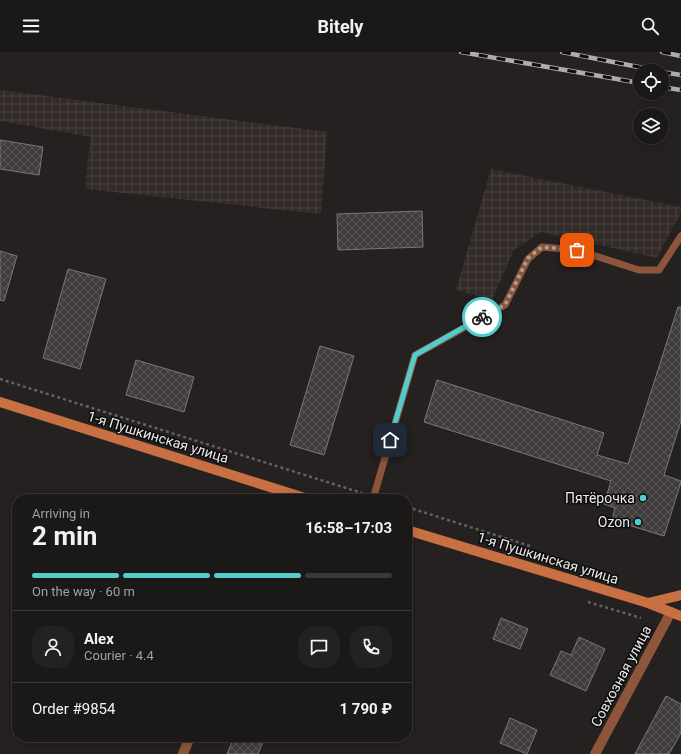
<!DOCTYPE html>
<html lang="en">
<head>
<meta charset="utf-8">
<style>
  body { margin:0; font-family:Roboto,sans-serif; background:#242221; color:#f1f3f6; height:100vh; display:flex; flex-direction:column; font-size:15px; white-space:nowrap }
  * { box-sizing:border-box; margin:0 }
  p { font-size:13px; color:#a0a0a2 }
  .icon { flex:none; width:22px; height:22px; fill:none; stroke:currentColor; stroke-width:2; stroke-linecap:round; stroke-linejoin:round }
  .map { position:relative; flex:1; overflow:hidden }
  .panel { position:absolute; left:12px; top:442px; width:400px; height:248px; display:flex; flex-direction:column; background:#1b1918; border-radius:16px; box-shadow:0 2px 10px #0003,0 0 0 1px #393837 }
  .panel>* { flex:none }
  .controls { position:absolute; left:633px; top:12px; display:grid; gap:8px }
  .controls a { display:grid; place-items:center; width:36px; height:36px; border-radius:50%; background:#1b1918; box-shadow:0 2px 10px #0003,0 0 0 1px #393837; font-size:20px }
  .pin { position:absolute; display:grid; place-items:center; width:34px; height:34px; color:#fff; margin:-17px; border-radius:8px; box-shadow:0 2px 6px #0006 }
  .courier { position:absolute; display:grid; place-items:center; width:40px; height:40px; margin:-20px; border:3px solid #52cdce; border-radius:50%; background:#fff; color:#222; box-shadow:0 1px 5px #0007 }
  .overview em { font-style:normal; font-weight:700 }
  .overview div { display:flex; flex-direction:column-reverse }
  .overview { display:flex; align-items:center; justify-content:space-between; height:68px; padding:0 20px }
  h1 { font-size:26px; font-weight:700; line-height:30px }
  .bar { display:grid; grid-template-columns:repeat(4,1fr); gap:6px 4px; align-content:center; height:48px; padding:0 20px }
  .bar i { height:5px; border-radius:3px; background:#393837 }
  .bar .on { background:#52cdce }
  .bar p { grid-column:span 4 }
  .line { display:flex; align-items:center; gap:10px; padding:0 20px; border-top:1px solid #393837 }
  .line div { flex:1 }
  .round { display:grid; place-items:center; flex:none; width:42px; height:42px; border-radius:16px; background:#242221 }
  header { display:flex; justify-content:space-between; align-items:center; height:52px; padding:0 20px; background:#1b1918; font-size:18px; font-weight:700 }
  .map>svg:first-child { display:block }
</style>
</head>
<body>
<header><svg class="icon" aria-label="menu" viewBox="0 0 24 24"><path d="M4 6h16M4 12h16M4 18h16"/></svg>Bitely<svg class="icon" aria-label="search" viewBox="0 0 24 24"><circle cx="10" cy="10" r="6"/><path d="M15 15l6 6"/></svg></header>
<div class="map">
<svg width="681" height="702" viewBox="0 0 681 702">
  <defs>
    <pattern id="industrial-grid" width="8" height="8" patternUnits="userSpaceOnUse"><rect width="8" height="8" fill="#332b27"/><path d="M0 4h8M4 0v8" fill="none" stroke="#47403c"/></pattern>
    <pattern id="building-cross-hatch" width="8" height="8" patternUnits="userSpaceOnUse"><rect width="8" height="8" fill="#3f3c3b"/><path d="M0 0l8 8M0 8l8-8" fill="none" stroke="#5b5857"/></pattern>
  </defs>
  <rect width="100%" height="100%" fill="#242120"/>
  <path fill="url(#industrial-grid)" d="M 0,38 L 327,80 L 321,162 L 85,137 L 87,113 L 91,85 L 0,69 Z
    M 491,117 L 681,155 L 681,160 L 657,206 L 541,180 L 514,198 L 492,248 L 456,238 Z"/>
  <path fill="url(#building-cross-hatch)" stroke="#7a7775" d="M 0,88 L 43,95 L 39,123 L 0,117 Z
    M 422,159 L 423,195 L 338,198 L 337,162 Z
    M 0,199 L 17,204 L 4,249 L 0,248 Z
    M 68,217 L 106,227 L 80,317 L 43,306 Z
    M 678,255 L 681,255 L 681,369 L 664,423 L 681,429 L 681,430 L 664,484 L 612,468 L 615,456 L 604,452 L 611,429 L 424,370 L 437,328 L 604,381 L 597,403 L 628,412 Z
    M 320,294 L 354,304 L 324,403 L 290,393 Z
    M 136,308 L 194,325 L 184,360 L 126,343 Z
    M 501,566 L 528,577 L 520,597 L 493,587 Z
    M 579,585 L 605,597 L 586,639 L 550,623 L 561,599 L 571,603 Z
    M 666,644 L 681,652 L 681,681 L 669,702 L 635,702 Z
    M 510,666 L 537,678 L 527,702 L 500,691 Z
    M 234,685 L 265,685 L 258,702 L 227,702 Z"/>
  <g fill="none" stroke-linecap="round" stroke-linejoin="round">
    <path stroke="#646261" stroke-width="2.5" stroke-dasharray="3 3" stroke-linecap="butt" d="M 0,327 L 362,441
      M 407,455 L 530,494
      M 588,550 L 641,566"/>
    <path stroke="#8d553a" stroke-width="7" d="M 373,447 L 415,303 L 505,253 L 528,207 L 542,195 L 577,198 L 639,218 L 659,218 L 681,184"/>
    <path stroke="#8d553a" stroke-width="10" d="M 278,447 L 282,439
      M 183,702 L 190,685
      M 595,702 L 671,560"/>
    <path stroke="#c97042" stroke-width="10" d="M 0,350 L 308,447
      M 407,478 L 648,551 L 681,564
      M 648,551 L 681,543"/>
    <defs>
      <path id="rail" d="M 461,0 L 640,31
        M 562,0 L 659,19
        M 662,0 L 681,4
        M 662,20 L 681,23
        M 662,35 L 681,38"/>
    </defs>
    <use href="#rail" stroke="#afadac" stroke-width="4.5"/>
    <use href="#rail" stroke="#0c0b0b" stroke-width="3" stroke-dasharray="9" stroke-linecap="butt"/>
  </g>
  <g fill="none" stroke-linecap="round" stroke-linejoin="round">
    <path stroke="#a5a4a3" stroke-width="4" stroke-dasharray="0 7.2" d="M 482,265 L 505,253 L 528,206 L 542,195 L 577,198"/>
    <path stroke="#52cdce" stroke-width="5" d="M 390,388 L 415,303 L 482,265"/>
  </g>
  <g fill="#52cdce" stroke="#0c0b0b" stroke-width="1.5">
    <circle cx="643" cy="446" r="4"/>
    <circle cx="638" cy="470" r="4"/>
  </g>
  <g text-anchor="middle" stroke-width="3" stroke-linejoin="round" paint-order="stroke">
    <g font-size="14" fill="#ebeae9" stroke="#0c0b0b">
      <text transform="translate(158 385) rotate(17)" y="5">1-я Пушкинская улица</text>
      <text transform="translate(548 506) rotate(17)" y="5">1-я Пушкинская улица</text>
      <text transform="translate(621 624) rotate(-62)" y="5">Совхозная улица</text>
    </g>
    <g font-size="14" fill="#ebeae9" stroke="#0c0b0b" text-anchor="end">
      <text x="635" y="451">Пятёрочка</text>
      <text x="630" y="475">Ozon</text>
    </g>
  </g>
</svg>
<div class="controls">
<a><svg class="icon" aria-label="locate" viewBox="0 0 24 24"><circle cx="12" cy="12" r="6"/><path d="M12 2v4M12 18v4M2 12h4M18 12h4"/></svg></a>
<a><svg class="icon" aria-label="layers" viewBox="0 0 24 24"><path d="M12 4l9 5-9 5-9-5zM3 14l9 5 9-5"/></svg></a>
</div>
<div class="pin" style="left:577px;top:198px;background:#ea580c"><svg class="icon" aria-label="bag" viewBox="0 0 24 24"><path d="M5 8h14l-1 12H6zM9 8a3 3 0 0 1 6 0"/></svg></div>
<div class="pin" style="left:390px;top:388px;background:#1f2937"><svg class="icon" aria-label="home" viewBox="0 0 24 24"><path d="M3 11l9-7 9 7M6 9v11h12V9"/></svg></div>
<div class="courier" style="left:482px;top:265px"><svg class="icon" aria-label="bike" viewBox="0 0 24 24"><circle cx="6" cy="16" r="4"/><circle cx="18" cy="16" r="4"/><path d="M6 16l4-8h5l3 8M10 8l3 8H6M13 5h3"/></svg></div>
<section class="panel">
<div class="overview"><div><h1>2 min</h1><p>Arriving in</p></div><em>16:58–17:03</em></div>
<div class="bar"><i class="on"></i><i class="on"></i><i class="on"></i><i></i><p>On the way · 60 m</p></div>
<div class="line" style="height:72px"><a class="round"><svg class="icon" aria-label="person" viewBox="0 0 24 24"><circle cx="12" cy="8" r="4"/><path d="M4 21q1-7 8-7t8 7"/></svg></a><div><b>Alex</b><p>Courier · 4.4</p></div><a class="round"><svg class="icon" aria-label="chat" viewBox="0 0 24 24"><path d="M4 5h16v11H9l-5 4z"/></svg></a><a class="round"><svg class="icon" aria-label="phone" viewBox="0 0 24 24"><path d="M5 4h4l2 5-3 2q2 4 5 5l2-3 5 2v4C11 20 4 13 5 4z"/></svg></a></div>
<div class="line" style="height:52px"><div>Order #9854</div><b>1 790 ₽</b></div>
</section>
</div>
</body>
</html>
